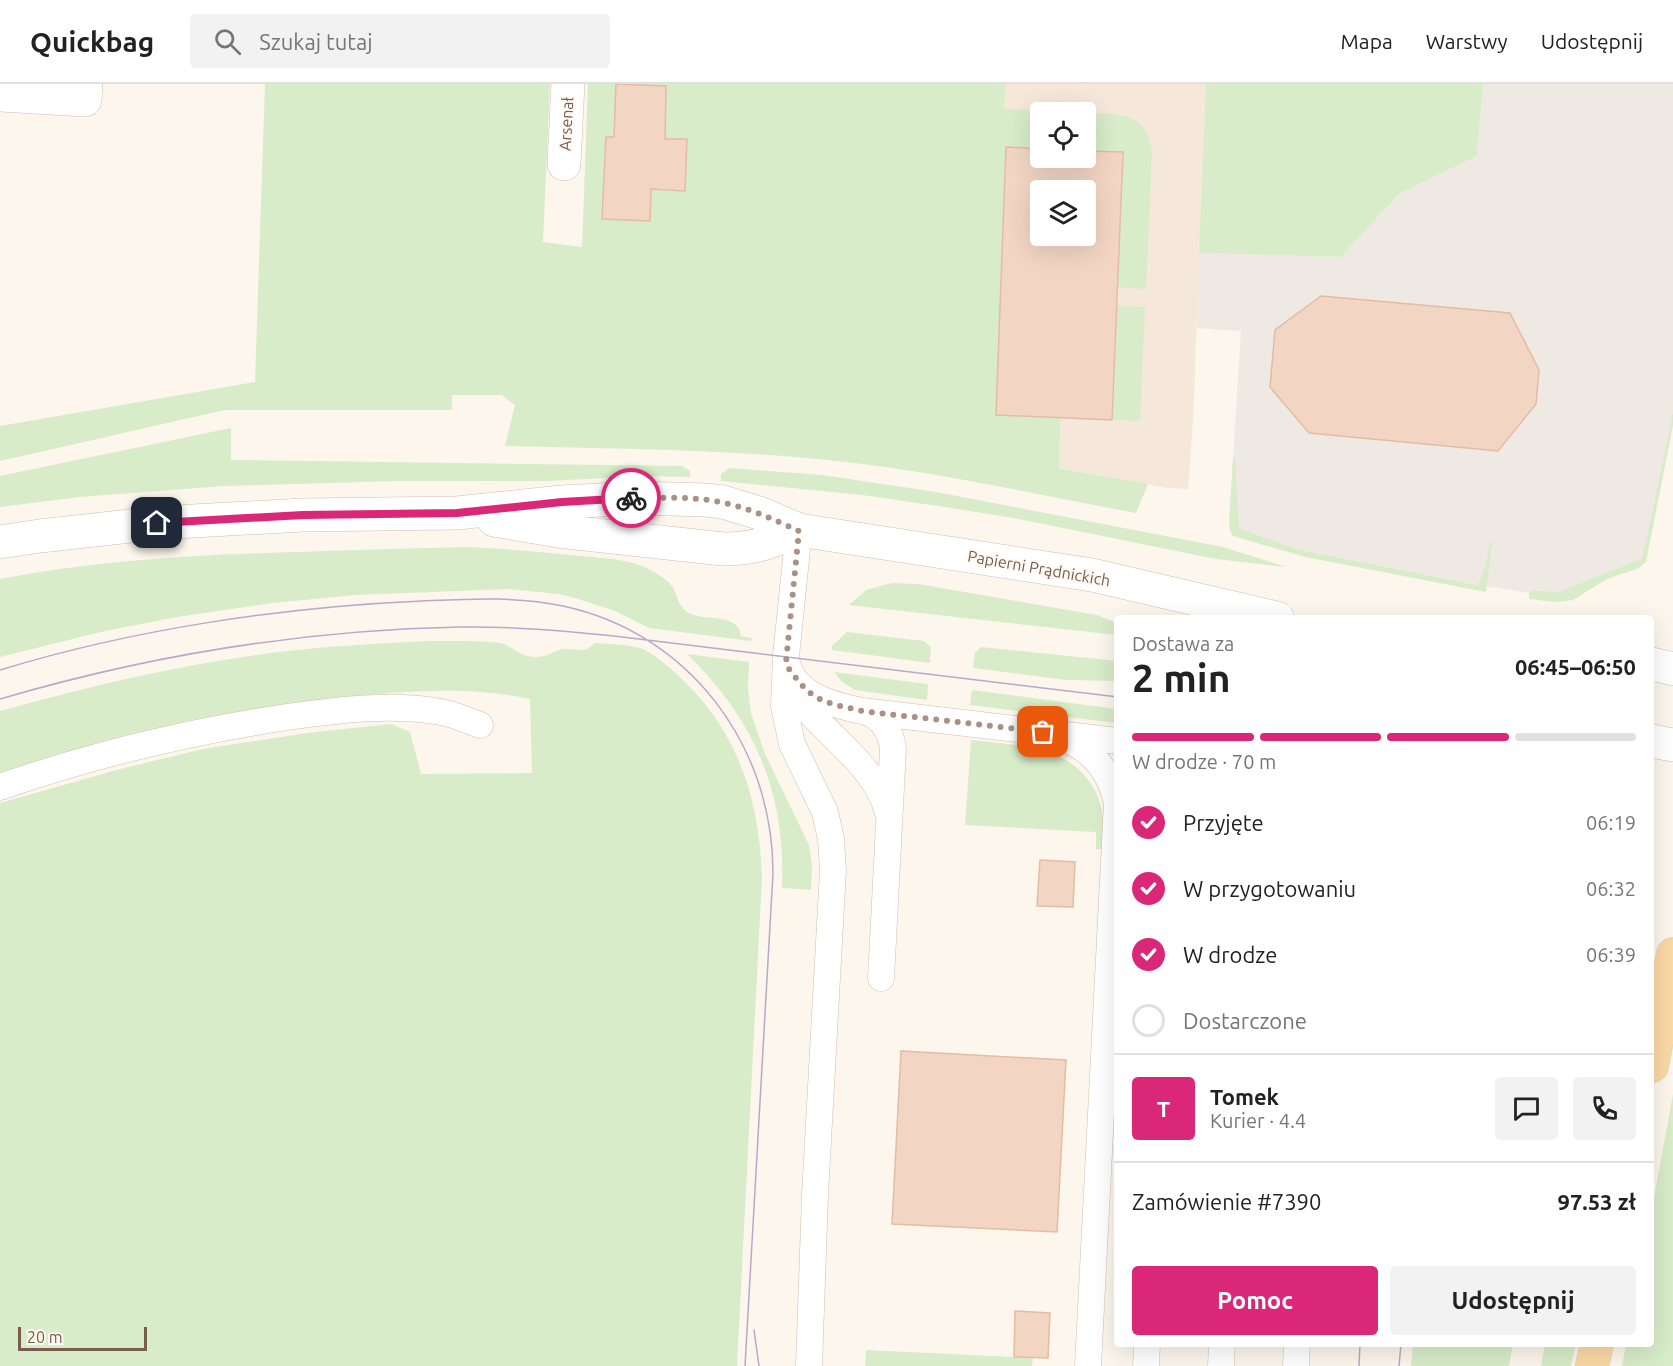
<!DOCTYPE html>
<html lang="pl">
<head>
<meta charset="utf-8">
<style>
  body { margin:0; font-family:Ubuntu,sans-serif; background:#f2f2f2; color:#222; height:100vh; display:flex; flex-direction:column; font-size:22px; white-space:nowrap }
  * { box-sizing:border-box; margin:0 }
  p { font-size:20px; color:#767676 }
  .icon { flex:none; width:33px; height:33px; fill:none; stroke:currentColor; stroke-width:2; stroke-linecap:round; stroke-linejoin:round }
  .map { position:relative; flex:1; overflow:hidden }
  .sheet { position:absolute; left:1114px; top:531px; width:540px; height:732px; display:flex; flex-direction:column; background:#fff; border-radius:6px; box-shadow:0 6px 24px #0002 }
  .sheet>* { flex:none }
  .tools { position:absolute; left:1030px; top:18px; display:grid; gap:12px }
  .tools a { display:grid; place-items:center; width:66px; height:66px; border-radius:6px; background:#fff; box-shadow:0 6px 24px #0002; font-size:30px }
  .scale { position:absolute; left:18px; bottom:15px; width:129px; box-sizing:border-box; padding-left:6px; border:3px solid #7a5c4d; border-top:0; font-size:16px; line-height:21px; white-space:nowrap; color:#7a5c4d; -webkit-text-stroke:4px #fffaf3; paint-order:stroke }
  .pin { position:absolute; display:grid; place-items:center; width:51px; height:51px; color:#fff; margin:-26px; border-radius:12px; box-shadow:0 3px 9px #0006 }
  .courier { position:absolute; display:grid; place-items:center; width:60px; height:60px; margin:-30px; border:4px solid #db2777; border-radius:50%; background:#fff; color:#222; box-shadow:0 2px 8px #0007 }
  .overview em { font-style:normal; font-weight:700 }
  .overview div { display:flex; flex-direction:column-reverse }
  .overview { display:flex; align-items:center; justify-content:space-between; height:102px; padding:0 18px }
  h1 { font-size:39px; font-weight:700; line-height:45px }
  .bar { display:grid; grid-template-columns:repeat(4,1fr); gap:9px 6px; align-content:center; height:72px; padding:0 18px }
  .bar i { height:8px; border-radius:4px; background:#e0e0e0 }
  .bar .on { background:#db2777 }
  .bar p { grid-column:span 4 }
  .line { display:flex; align-items:center; gap:15px; padding:0 18px; border-top:2px solid #e0e0e0 }
  .line div { flex:1 }
  .round { display:grid; place-items:center; flex:none; width:63px; height:63px; border-radius:6px; background:#f2f2f2 }
  ol { padding:0 18px; list-style:none }
  li { display:flex; align-items:center; gap:18px; height:66px }
  li p { margin-inline-start:auto }
  li .icon { padding:6px; border-radius:50%; background:#db2777; color:#fff; stroke-width:4 }
  li:last-child { color:#767676 }
  li i { width:33px; height:33px; border:3px solid #e0e0e0; border-radius:50% }
  .button { display:flex; gap:12px; margin-top:auto; padding:12px 18px }
  .button a { flex:1; height:69px; border-radius:6px; background:#db2777; color:#fff; font-size:24px; font-weight:700; line-height:69px; text-align:center }
  .button a+a { background:#f2f2f2; color:#222 }
  header { display:flex; align-items:center; gap:36px; box-sizing:border-box; height:84px; padding:0 30px; background:#fff; border-bottom:2px solid #e0e0e0 }
  header strong { font-size:28px }
  nav { display:flex; gap:33px; margin-inline-start:auto; font-size:21px }
  .search { width:420px; height:54px; background:#f2f2f2; display:flex; align-items:center; gap:15px; box-sizing:border-box; padding:0 21px; border-radius:6px; color:#767676; font-size:22px }
  .map>svg:first-child { display:block }
</style>
</head>
<body>
<header>
<strong>Quickbag</strong>
<div class="search"><svg class="icon" aria-label="search" viewBox="0 0 24 24"><circle cx="10" cy="10" r="6"/><path d="M15 15l6 6"/></svg>Szukaj tutaj</div>
<nav><a>Mapa</a><a>Warstwy</a><a>Udostępnij</a></nav>
</header>
<div class="map">
<svg width="1673" height="1282" viewBox="0 0 1673 1282">
  <rect width="100%" height="100%" fill="#fdf6ec"/>
  <path fill="#f5e8da" fill-rule="evenodd" d="M 974,0 L 1206,0 L 1193,337 L 1188,405 L 1167,404 L 957,364 ZM 1041,28 L 1086,28 L 1086,74 L 1041,74 ZM 1041,106 L 1086,106 L 1086,152 L 1041,152 Z"/>
  <path fill="#efe9e4" d="M 1483,0 L 1673,0 L 1673,327 L 1647,453 L 1641,475 L 1558,508 L 1533,506 L 1529,509 L 1479,501 L 1300,466 L 1238,444 L 1229,436 L 1241,247 L 1197,244 L 1199,169 L 1341,173 L 1399,110 L 1477,72 Z"/>
  <path fill="#d8ecc9" d="M 265,0 L 550,0 L 543,158 L 582,163 L 588,0 L 1005,0 L 1004,24 L 1028,26 L 1041,32 L 1041,65 L 1006,64 L 996,331 L 1060,334 L 1059,384 L 1148,400 L 1136,429 C 1039,411 943,389 845,378 C 732,365 619,365 505,362 L 515,321 L 502,311 L 452,311 L 452,326 L 225,326 L 0,377 L 0,342 L 255,298 Z
    M 1206,0 L 1483,0 L 1477,72 L 1399,110 L 1341,173 L 1199,169 Z
    M 1101,29 C 1131,31 1146,34 1152,67 L 1146,205 L 1117,203 L 1123,69 L 1086,67 L 1086,35 L 1092,31 Z
    M 1117,222 L 1145,223 L 1140,337 L 1112,336 Z
    M 1673,327 L 1673,341 L 1646,478 L 1639,484 L 1607,495 L 1573,516 L 1555,518 L 1529,515 L 1529,509 L 1533,506 L 1558,508 L 1641,475 L 1647,453 Z
    M 231,344 L 231,376 L 682,382 L 690,387 L 690,393 L 645,392 L 547,397 L 398,397 L 224,402 L 80,413 L 0,423 L 0,392 Z
    M 1233,376 L 1235,376 L 1239,444 L 1300,466 L 1478,501 L 1486,480 L 1490,459 L 1492,459 L 1486,508 L 1305,473 L 1233,452 L 1229,444 Z
    M 729,384 L 822,391 L 936,408 L 1223,463 L 1286,483 L 1216,475 L 1013,434 L 945,423 L 862,411 L 721,397 L 721,390 Z
    M 470,463 C 507,465 544,468 580,472 C 603,474 632,475 652,487 C 659,490 666,495 671,501 C 679,511 676,523 691,530 C 708,537 738,529 741,552 L 752,554 L 751,557 L 649,544 L 615,527 L 578,515 L 559,510 L 508,505 L 355,511 L 273,519 L 177,533 L 105,547 L 0,573 L 0,495 C 98,476 197,471 296,468 C 354,466 412,464 470,463 Z
    M 892,499 L 918,500 L 1097,531 L 1117,539 L 1117,551 L 849,521 L 866,506 Z
    M 847,548 L 924,557 L 931,563 L 930,579 L 832,566 L 832,562 Z
    M 428,557 C 442,557 494,556 504,560 C 513,564 518,570 528,572 C 545,576 551,567 564,565 C 577,564 586,570 594,559 C 609,560 626,560 640,564 C 654,569 670,584 681,594 C 739,649 759,715 762,793 L 737,1282 L 0,1282 L 0,719 L 120,685 L 203,665 L 307,649 L 391,640 L 410,648 L 421,690 L 532,689 L 530,615 C 471,602 409,607 350,613 C 295,619 241,626 188,637 C 124,651 62,671 0,689 L 0,627 C 94,601 190,578 287,567 C 334,562 381,559 428,557 Z
    M 981,563 L 1117,577 L 1117,597 L 1066,596 L 973,584 L 975,569 Z
    M 687,570 L 749,578 L 748,604 L 751,629 L 765,670 L 809,761 L 812,783 L 811,806 L 782,804 C 786,709 755,636 687,570 Z
    M 834,588 L 927,600 L 928,601 L 927,616 L 855,606 L 842,598 Z
    M 972,606 L 1117,625 L 1117,639 L 970,621 Z
    M 971,656 C 1023,662 1084,661 1101,723 C 1105,736 1102,751 1102,765 L 1096,765 L 1096,748 L 965,741 Z
    M 1673,1010 L 1673,1282 L 1622,1282 L 1626,1260 L 1652,1260 L 1652,1125 Z
    M 1413,1260 L 1513,1260 L 1509,1282 L 1411,1282 Z
    M 1545,1260 L 1576,1260 L 1571,1282 L 1541,1282 Z
    M 866,1266 L 1033,1274 L 1032,1282 L 865,1282 Z"/>
  <path fill="#f3d5c3" stroke="#e6bba3" stroke-width="1.5" fill-rule="evenodd" d="M 616,0 L 666,2 L 665,55 L 687,55 L 685,107 L 651,105 L 650,137 L 602,135 L 606,53 L 614,53 Z
    M 1006,63 L 1041,65 L 1041,74 L 1086,74 L 1086,67 L 1123,68 L 1112,336 L 996,331 ZM 1041,106 L 1086,106 L 1086,152 L 1041,152 Z
    M 1321,212 L 1510,229 L 1539,286 L 1536,320 L 1498,367 L 1309,349 L 1270,303 L 1275,246 Z
    M 1040,776 L 1075,778 L 1073,823 L 1037,822 Z
    M 901,967 L 1066,976 L 1057,1148 L 892,1140 Z
    M 1015,1227 L 1050,1229 L 1048,1274 L 1014,1273 Z"/>
  <g fill="none" stroke-linecap="round" stroke-linejoin="round">
    <defs>
      <path id="service" d="M 799,446 L 786,572 L 784,622 L 792,660 L 825,728 L 831,755 L 833,786 L 815,1111 L 809,1282
        M 786,572 C 789,610 832,621 862,627 L 1118,657
        M 791,602 C 817,649 875,676 888,729
        M 863,627 C 881,632 891,647 893,665 L 881,894
        M 1043,648 C 1083,657 1108,678 1117,719 L 1088,1282
        M 0,703 C 95,670 188,648 287,633 C 337,626 391,619 441,628 C 454,630 468,637 480,641
        M 1146,1282 L 1147,1260
        M 1221,1282 L 1222,1260
        M 1296,1282 L 1297,1260"/>
      <path id="minor" d="M 0,11 L 85,16 L 86,0
        M 564,80 L 568,0
        M 494,436 L 558,447 L 723,465 C 755,465 771,458 799,446
        M 0,458 L 40,452 L 157,439 L 303,431 L 457,429 L 562,418 L 637,414 L 705,416 L 723,418 L 759,429 L 799,446 L 1092,491 L 1277,534
        M 1652,580 L 1673,585
        M 1652,657 L 1673,661"/>
      <path id="primary" d="M 1652,982 L 1673,870
        M 1592,1282 L 1597,1260"/>
    </defs>
    <use href="#service" stroke="#d1beb0" stroke-width="27"/>
    <use href="#minor" stroke="#d1beb0" stroke-width="34"/>
    <use href="#primary" stroke="#dad1cd" stroke-width="34"/>
    <use href="#service" stroke="#fff" stroke-width="26"/>
    <use href="#minor" stroke="#fff" stroke-width="33"/>
    <use href="#primary" stroke="#fbd9a5" stroke-width="33"/>
    <path stroke="#b9a8c9" stroke-width="1.5" d="M 0,586 C 134,545 283,523 422,517 C 469,515 517,512 563,522 C 689,549 773,661 773,789 L 745,1282
      M 0,615 C 150,571 304,546 460,543 C 511,542 563,547 614,552 L 1118,613
      M 754,1246 L 759,1282
      M 1359,1282 L 1360,1260
      M 1399,1282 L 1401,1260"/>
  </g>
  <g fill="none" stroke-linecap="round" stroke-linejoin="round">
    <path stroke="#a89285" stroke-width="6" stroke-dasharray="0 10.8" d="M 631,414 C 661,414 695,412 725,419 C 751,425 775,436 799,447 L 786,578 L 790,587 L 807,607 L 823,617 L 836,621 L 862,627 L 1043,648"/>
    <path stroke="#db2777" stroke-width="8" d="M 157,439 L 303,431 L 457,429 L 562,418 L 631,414"/>
  </g>
  <g text-anchor="middle" stroke-width="4.5" stroke-linejoin="round" paint-order="stroke">
    <g font-size="16" fill="#7a5c4d" stroke="#fffaf3">
      <text transform="translate(566 40) rotate(-87)" y="6">Arsenał</text>
      <text transform="translate(1039 484) rotate(10)" y="6">Papierni Prądnickich</text>
    </g>
  </g>
</svg>
<div class="tools">
<a><svg class="icon" aria-label="locate" viewBox="0 0 24 24"><circle cx="12" cy="12" r="6"/><path d="M12 2v4M12 18v4M2 12h4M18 12h4"/></svg></a>
<a><svg class="icon" aria-label="layers" viewBox="0 0 24 24"><path d="M12 4l9 5-9 5-9-5zM3 14l9 5 9-5"/></svg></a>
</div>
<div class="scale">20 m</div>
<div class="pin" style="left:1043px;top:648px;background:#ea580c"><svg class="icon" aria-label="bag" viewBox="0 0 24 24"><path d="M5 8h14l-1 12H6zM9 8a3 3 0 0 1 6 0"/></svg></div>
<div class="pin" style="left:157px;top:439px;background:#1f2937"><svg class="icon" aria-label="home" viewBox="0 0 24 24"><path d="M3 11l9-7 9 7M6 9v11h12V9"/></svg></div>
<div class="courier" style="left:631px;top:414px"><svg class="icon" aria-label="bike" viewBox="0 0 24 24"><circle cx="6" cy="16" r="4"/><circle cx="18" cy="16" r="4"/><path d="M6 16l4-8h5l3 8M10 8l3 8H6M13 5h3"/></svg></div>
<section class="sheet">
<div class="overview"><div><h1>2 min</h1><p>Dostawa za</p></div><em>06:45–06:50</em></div>
<div class="bar"><i class="on"></i><i class="on"></i><i class="on"></i><i></i><p>W drodze · 70 m</p></div>
<ol>
<li><svg class="icon" aria-label="check" viewBox="0 0 24 24"><path d="M5 12l5 5 9-10"/></svg>Przyjęte<p>06:19</p></li>
<li><svg class="icon" aria-label="check" viewBox="0 0 24 24"><path d="M5 12l5 5 9-10"/></svg>W przygotowaniu<p>06:32</p></li>
<li><svg class="icon" aria-label="check" viewBox="0 0 24 24"><path d="M5 12l5 5 9-10"/></svg>W drodze<p>06:39</p></li>
<li><i></i>Dostarczone</li>
</ol>
<div class="line" style="height:108px"><b class="round" style="background:#db2777;color:#fff">T</b><div><b>Tomek</b><p>Kurier · 4.4</p></div><a class="round"><svg class="icon" aria-label="chat" viewBox="0 0 24 24"><path d="M4 5h16v11H9l-5 4z"/></svg></a><a class="round"><svg class="icon" aria-label="phone" viewBox="0 0 24 24"><path d="M5 4h4l2 5-3 2q2 4 5 5l2-3 5 2v4C11 20 4 13 5 4z"/></svg></a></div>
<div class="line" style="height:78px"><div>Zamówienie #7390</div><b>97.53 zł</b></div>
<div class="button"><a>Pomoc</a><a>Udostępnij</a></div>
</section>
</div>
</body>
</html>
